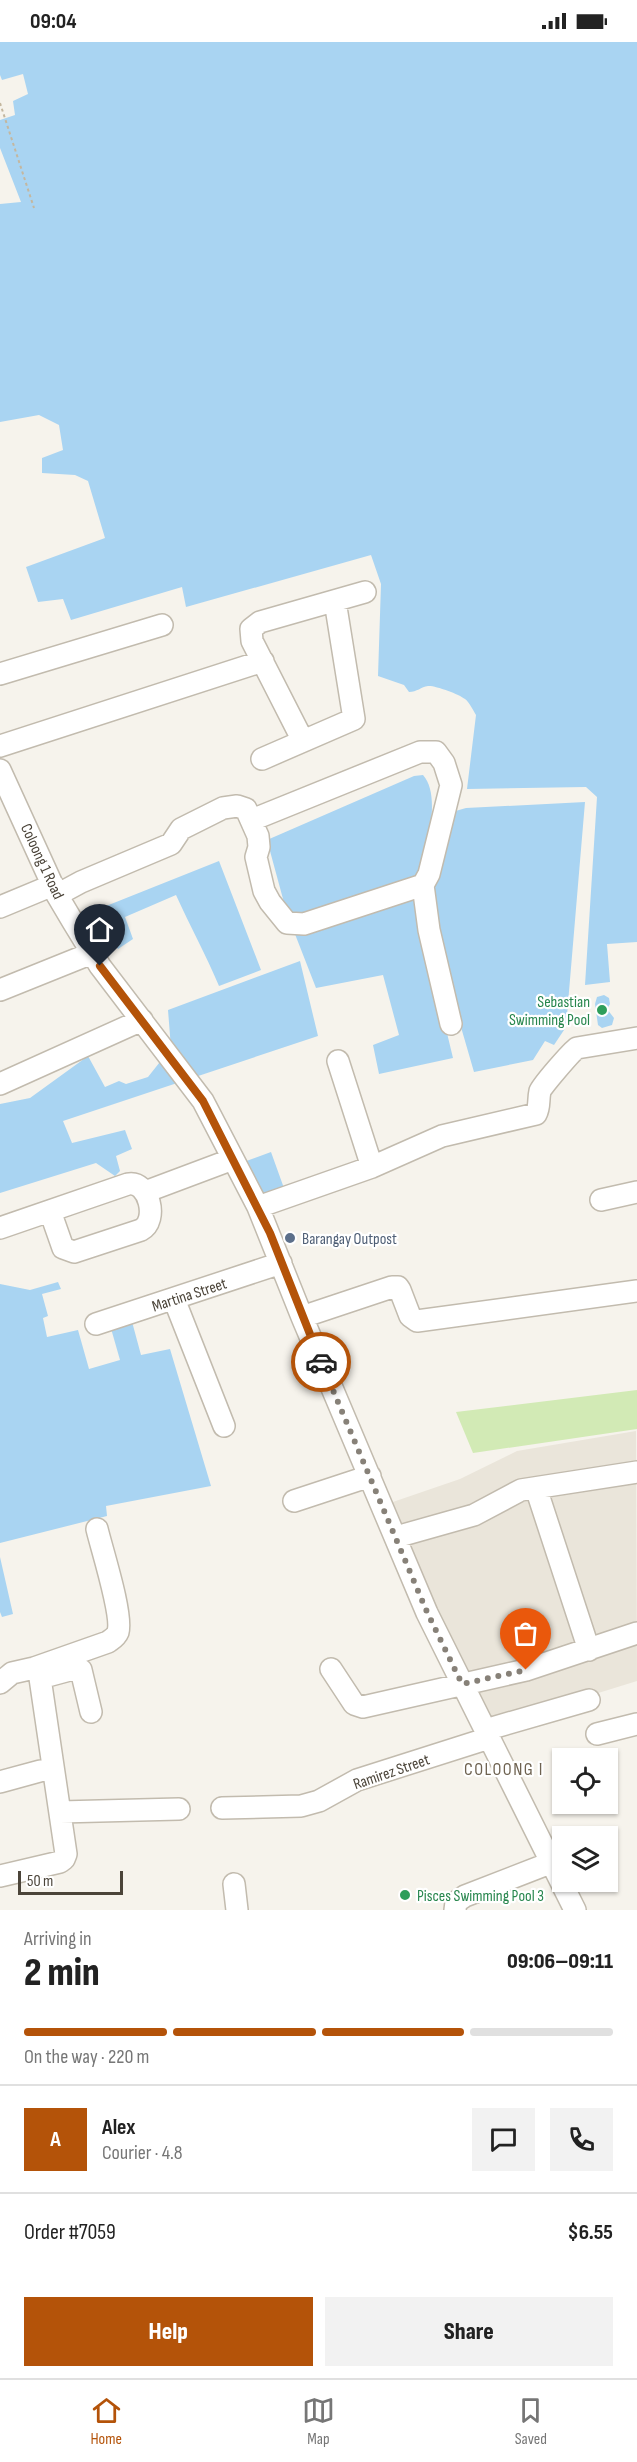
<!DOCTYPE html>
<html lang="en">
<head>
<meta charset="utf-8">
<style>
  body { margin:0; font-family:"Sofia Sans Condensed",sans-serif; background:#f2f2f2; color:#222; height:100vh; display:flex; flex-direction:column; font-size:22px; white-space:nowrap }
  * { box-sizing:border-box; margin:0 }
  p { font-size:20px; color:#767676 }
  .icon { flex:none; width:33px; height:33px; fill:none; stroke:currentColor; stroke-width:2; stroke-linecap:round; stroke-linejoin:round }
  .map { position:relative; height:1868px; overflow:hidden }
  .details { display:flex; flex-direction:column; background:#fff; flex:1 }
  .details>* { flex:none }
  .fabs { position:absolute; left:552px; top:1706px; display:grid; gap:12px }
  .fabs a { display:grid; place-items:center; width:66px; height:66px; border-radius:0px; background:#fff; box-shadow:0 2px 4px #0004; font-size:30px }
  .scale { position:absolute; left:18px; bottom:15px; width:105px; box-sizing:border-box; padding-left:6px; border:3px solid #4b4439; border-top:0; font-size:16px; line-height:21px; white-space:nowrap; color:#4b4439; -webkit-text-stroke:4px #fff; paint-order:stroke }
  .pin { position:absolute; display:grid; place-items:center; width:51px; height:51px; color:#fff; margin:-62px -26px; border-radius:50% 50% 50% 0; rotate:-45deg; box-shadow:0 0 6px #0007 }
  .pin .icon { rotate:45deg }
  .courier { position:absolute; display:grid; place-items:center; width:60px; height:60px; margin:-30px; border:4px solid #b45309; border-radius:50%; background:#fff; color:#222; box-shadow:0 2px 8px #0007 }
  .summary em { font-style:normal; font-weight:800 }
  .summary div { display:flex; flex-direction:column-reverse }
  .summary { display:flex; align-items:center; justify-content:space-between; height:102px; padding:0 24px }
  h1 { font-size:39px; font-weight:800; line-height:45px }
  .bar { display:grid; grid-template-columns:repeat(4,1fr); gap:9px 6px; align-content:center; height:72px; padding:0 24px }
  .bar i { height:8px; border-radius:4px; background:#e0e0e0 }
  .bar .on { background:#b45309 }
  .bar p { grid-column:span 4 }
  .line { display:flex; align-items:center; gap:15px; padding:0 24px; border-top:2px solid #e0e0e0 }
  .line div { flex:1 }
  .round { display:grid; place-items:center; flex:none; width:63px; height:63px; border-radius:0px; background:#f2f2f2 }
  .cta { display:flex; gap:12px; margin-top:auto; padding:12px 24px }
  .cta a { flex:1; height:69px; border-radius:0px; background:#b45309; color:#fff; font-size:24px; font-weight:800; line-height:69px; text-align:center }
  .cta a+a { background:#f2f2f2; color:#222 }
  .status { display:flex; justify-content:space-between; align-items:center; height:42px; padding:0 30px; background:#fff; direction:ltr }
  .status svg { height:16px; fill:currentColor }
  .tabs { display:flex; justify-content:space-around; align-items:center; height:84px; border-top:2px solid #e0e0e0; background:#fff; font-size:16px; color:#767676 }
  .tabs a { display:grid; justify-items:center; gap:3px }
  .tabs .on { color:#b45309 }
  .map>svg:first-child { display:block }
</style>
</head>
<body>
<div class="status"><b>09:04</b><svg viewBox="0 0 49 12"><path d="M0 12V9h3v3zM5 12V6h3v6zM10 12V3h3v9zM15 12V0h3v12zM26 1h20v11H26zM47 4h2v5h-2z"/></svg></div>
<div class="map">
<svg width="637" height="1868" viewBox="0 0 637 1868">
  <rect width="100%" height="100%" fill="#f6f3ec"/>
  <path fill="#eae5da" d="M 636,1389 L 637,1639 L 489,1685 L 387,1462 L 460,1437 L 517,1409 Z"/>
  <path fill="#d2eab5" d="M 637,1348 L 637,1387 L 473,1411 L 456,1370 Z"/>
  <path fill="#a9d4f2" d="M 0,0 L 637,0 L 637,900 L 607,902 L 610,940 L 585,943 L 597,755 L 586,745 L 467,747 L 476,673 C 473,668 469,660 465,657 C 459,652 434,643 428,644 C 421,645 417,650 409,650 L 404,643 L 378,634 L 381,542 L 371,513 L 186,565 L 182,545 L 71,578 L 63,557 L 38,560 L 26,525 L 105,496 L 88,439 L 75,433 L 42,431 L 42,416 L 63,408 L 59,383 L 39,373 L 0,380 L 0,162 L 21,160 L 0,106 L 0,78 L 15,73 L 13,59 L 28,52 L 23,32 L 2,38 L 0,33 Z
    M 423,733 C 443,755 424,814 419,841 L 289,879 L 267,798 L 414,734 Z
    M 585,760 L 566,985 L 554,1003 L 545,999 L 533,1018 L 474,1030 L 443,923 L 431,847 L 452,770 L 466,766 Z
    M 219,819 L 261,928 L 219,944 C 206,913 190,884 176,853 L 125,875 L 133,897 L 118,907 C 109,896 102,896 88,898 L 76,876 Z
    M 423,850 L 434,937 L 453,1016 L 379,1032 L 373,1003 L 399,993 L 383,933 L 316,946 L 293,887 Z
    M 300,919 L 318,994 L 63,1079 L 72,1101 L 125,1088 L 132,1107 L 116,1114 L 120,1129 L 115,1134 L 96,1121 L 0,1151 L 0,1062 L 30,1056 L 88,1014 L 105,1045 L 119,1039 L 126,1042 L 148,1035 L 171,1006 L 168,968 Z
    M 604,953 L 609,956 L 610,962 L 607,967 L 614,976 L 612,983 L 602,986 L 598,983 L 595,962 L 597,955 Z
    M 271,1110 L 285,1149 L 261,1161 L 241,1121 Z
    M 58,1240 L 61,1247 L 42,1252 L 48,1274 L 43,1276 L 47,1295 L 78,1288 L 89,1327 L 120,1318 L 110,1283 L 131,1276 L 141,1313 L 170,1307 L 211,1444 L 106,1464 L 107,1474 L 0,1501 L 0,1242 L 30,1248 Z
    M 0,1515 L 13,1572 L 2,1575 L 0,1570 Z"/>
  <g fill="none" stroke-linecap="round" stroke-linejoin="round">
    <defs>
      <path id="minor" d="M 0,632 L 162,583
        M 303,699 L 252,599 L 251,587 L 260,580 L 365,550
        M 0,704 L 263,619
        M 262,717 L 354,677 L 335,559
        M 0,728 L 57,853 L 73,880 L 100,924 L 203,1059 L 258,1165 L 302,1275 L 427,1571 L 575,1868
        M 423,843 L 429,888 L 451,982
        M 57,853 L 81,840 L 171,802 L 181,787 L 223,766 L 237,764 L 246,767 L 258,794 L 259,805 L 256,815 L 264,849 L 270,860 L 287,881 L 304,882 L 423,843 L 429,832 L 451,743 L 444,721 L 436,710 L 420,710 L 252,778
        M 0,865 L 53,843
        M 0,948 L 92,911
        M 338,1019 L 372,1125
        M 0,1042 L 142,978
        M 145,1150 L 233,1117
        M 601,1158 L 637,1150
        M 258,1165 L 372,1125 L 442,1094 L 536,1072 C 540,1065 538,1058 540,1049 C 541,1045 572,1009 577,1006 L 637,996
        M 0,1186 L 128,1142 C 149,1138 159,1179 141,1188 L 74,1210 L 63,1206 L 50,1169
        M 174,1257 L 224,1384
        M 302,1275 L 392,1245 L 398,1245 L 400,1248 L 410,1274 L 417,1279 L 637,1249
        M 96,1282 L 281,1221
        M 536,1446 L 589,1608
        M 294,1459 L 370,1434
        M 396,1495 L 474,1473 L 521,1448 L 637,1430
        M 331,1627 L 354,1662 L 363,1665 L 526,1628 L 637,1591
        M 0,1641 L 12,1631 L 34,1626 L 108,1600 C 112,1597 116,1595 118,1590 C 123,1573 102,1508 97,1487
        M 485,1688 L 589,1658
        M 597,1692 L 637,1682
        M 0,1740 L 40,1729
        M 222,1766 L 301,1764 L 319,1759 L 357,1738 L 489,1696
        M 60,1770 L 179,1767
        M 0,1834 L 60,1820 L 64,1817 L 66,1812 L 40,1636 L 77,1626 L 81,1628 L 91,1670
        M 234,1842 L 237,1868
        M 455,1868 L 456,1860 L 465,1854 L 550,1821"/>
    </defs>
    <use href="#minor" stroke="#c2bbae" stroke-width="24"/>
    <path stroke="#c4b79f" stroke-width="2" stroke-dasharray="3 3" stroke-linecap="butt" d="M 0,61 L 34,166"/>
    <use href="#minor" stroke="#fff" stroke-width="21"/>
  </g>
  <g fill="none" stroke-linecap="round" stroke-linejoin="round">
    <path stroke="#878178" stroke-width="6" stroke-dasharray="0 10.8" d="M 321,1320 L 427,1570 L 462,1642 L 526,1628"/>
    <path stroke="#b45309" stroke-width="8" d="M 100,924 L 203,1059 L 270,1191 L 321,1320"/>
  </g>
  <g fill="#2e9e5b" stroke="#fff" stroke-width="2">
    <circle cx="602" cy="968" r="6"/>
    <circle cx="405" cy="1853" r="6"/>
  </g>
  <circle fill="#5c6f8a" stroke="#fff" stroke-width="2" cx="290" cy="1196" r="6"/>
  <g text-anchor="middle" stroke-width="4.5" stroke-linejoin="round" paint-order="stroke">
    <g font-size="16" fill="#4b4439" stroke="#fff">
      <text transform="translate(43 819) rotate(65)" y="6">Coloong 1 Road</text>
      <text transform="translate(189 1252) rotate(-18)" y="6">Martina Street</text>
      <text transform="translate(391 1729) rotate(-19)" y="6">Ramirez Street</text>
    </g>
    <g font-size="16" fill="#27864d" stroke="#fff" text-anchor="end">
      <text x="590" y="965">Sebastian<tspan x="590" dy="18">Swimming Pool</tspan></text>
      <text x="417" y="1859" text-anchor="start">Pisces Swimming Pool 3</text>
    </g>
    <g font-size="16" fill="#4e5e75" stroke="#fff" text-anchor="start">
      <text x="302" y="1202">Barangay Outpost</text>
    </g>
    <g font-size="18" letter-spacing="1.5" fill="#6e6250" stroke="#fff">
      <text x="504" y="1733">COLOONG I</text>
    </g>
  </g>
</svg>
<div class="fabs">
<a><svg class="icon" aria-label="locate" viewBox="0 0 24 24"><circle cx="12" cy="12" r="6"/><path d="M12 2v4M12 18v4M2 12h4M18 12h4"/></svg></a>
<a><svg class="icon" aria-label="layers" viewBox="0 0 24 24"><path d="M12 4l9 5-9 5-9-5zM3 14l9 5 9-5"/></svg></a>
</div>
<div class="scale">50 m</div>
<div class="pin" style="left:526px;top:1628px;background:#ea580c"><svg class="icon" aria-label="bag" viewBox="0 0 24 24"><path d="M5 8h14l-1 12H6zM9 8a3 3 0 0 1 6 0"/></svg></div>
<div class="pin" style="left:100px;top:924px;background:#1f2937"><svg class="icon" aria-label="home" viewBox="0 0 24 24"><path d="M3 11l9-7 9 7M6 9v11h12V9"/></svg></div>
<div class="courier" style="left:321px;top:1320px"><svg class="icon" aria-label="car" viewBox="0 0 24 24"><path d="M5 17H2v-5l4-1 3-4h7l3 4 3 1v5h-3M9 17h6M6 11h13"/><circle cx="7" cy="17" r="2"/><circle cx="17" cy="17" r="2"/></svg></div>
</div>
<section class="details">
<div class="summary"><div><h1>2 min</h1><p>Arriving in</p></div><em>09:06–09:11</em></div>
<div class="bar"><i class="on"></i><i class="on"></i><i class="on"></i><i></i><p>On the way · 220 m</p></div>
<div class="line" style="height:108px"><b class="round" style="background:#b45309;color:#fff">A</b><div><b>Alex</b><p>Courier · 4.8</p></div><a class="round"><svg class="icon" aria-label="chat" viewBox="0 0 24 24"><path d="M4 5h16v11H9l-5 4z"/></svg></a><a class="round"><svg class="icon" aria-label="phone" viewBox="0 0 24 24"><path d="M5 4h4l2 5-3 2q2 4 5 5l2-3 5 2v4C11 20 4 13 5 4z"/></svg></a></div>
<div class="line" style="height:78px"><div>Order #7059</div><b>$6.55</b></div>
<div class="cta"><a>Help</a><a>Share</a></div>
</section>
<nav class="tabs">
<a class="on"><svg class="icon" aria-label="home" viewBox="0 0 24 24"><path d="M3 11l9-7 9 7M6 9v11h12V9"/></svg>Home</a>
<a><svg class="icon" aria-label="map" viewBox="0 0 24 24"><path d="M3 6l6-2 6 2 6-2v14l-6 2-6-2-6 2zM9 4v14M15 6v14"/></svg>Map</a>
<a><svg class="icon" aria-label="saved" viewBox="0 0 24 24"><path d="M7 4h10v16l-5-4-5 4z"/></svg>Saved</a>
</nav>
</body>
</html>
